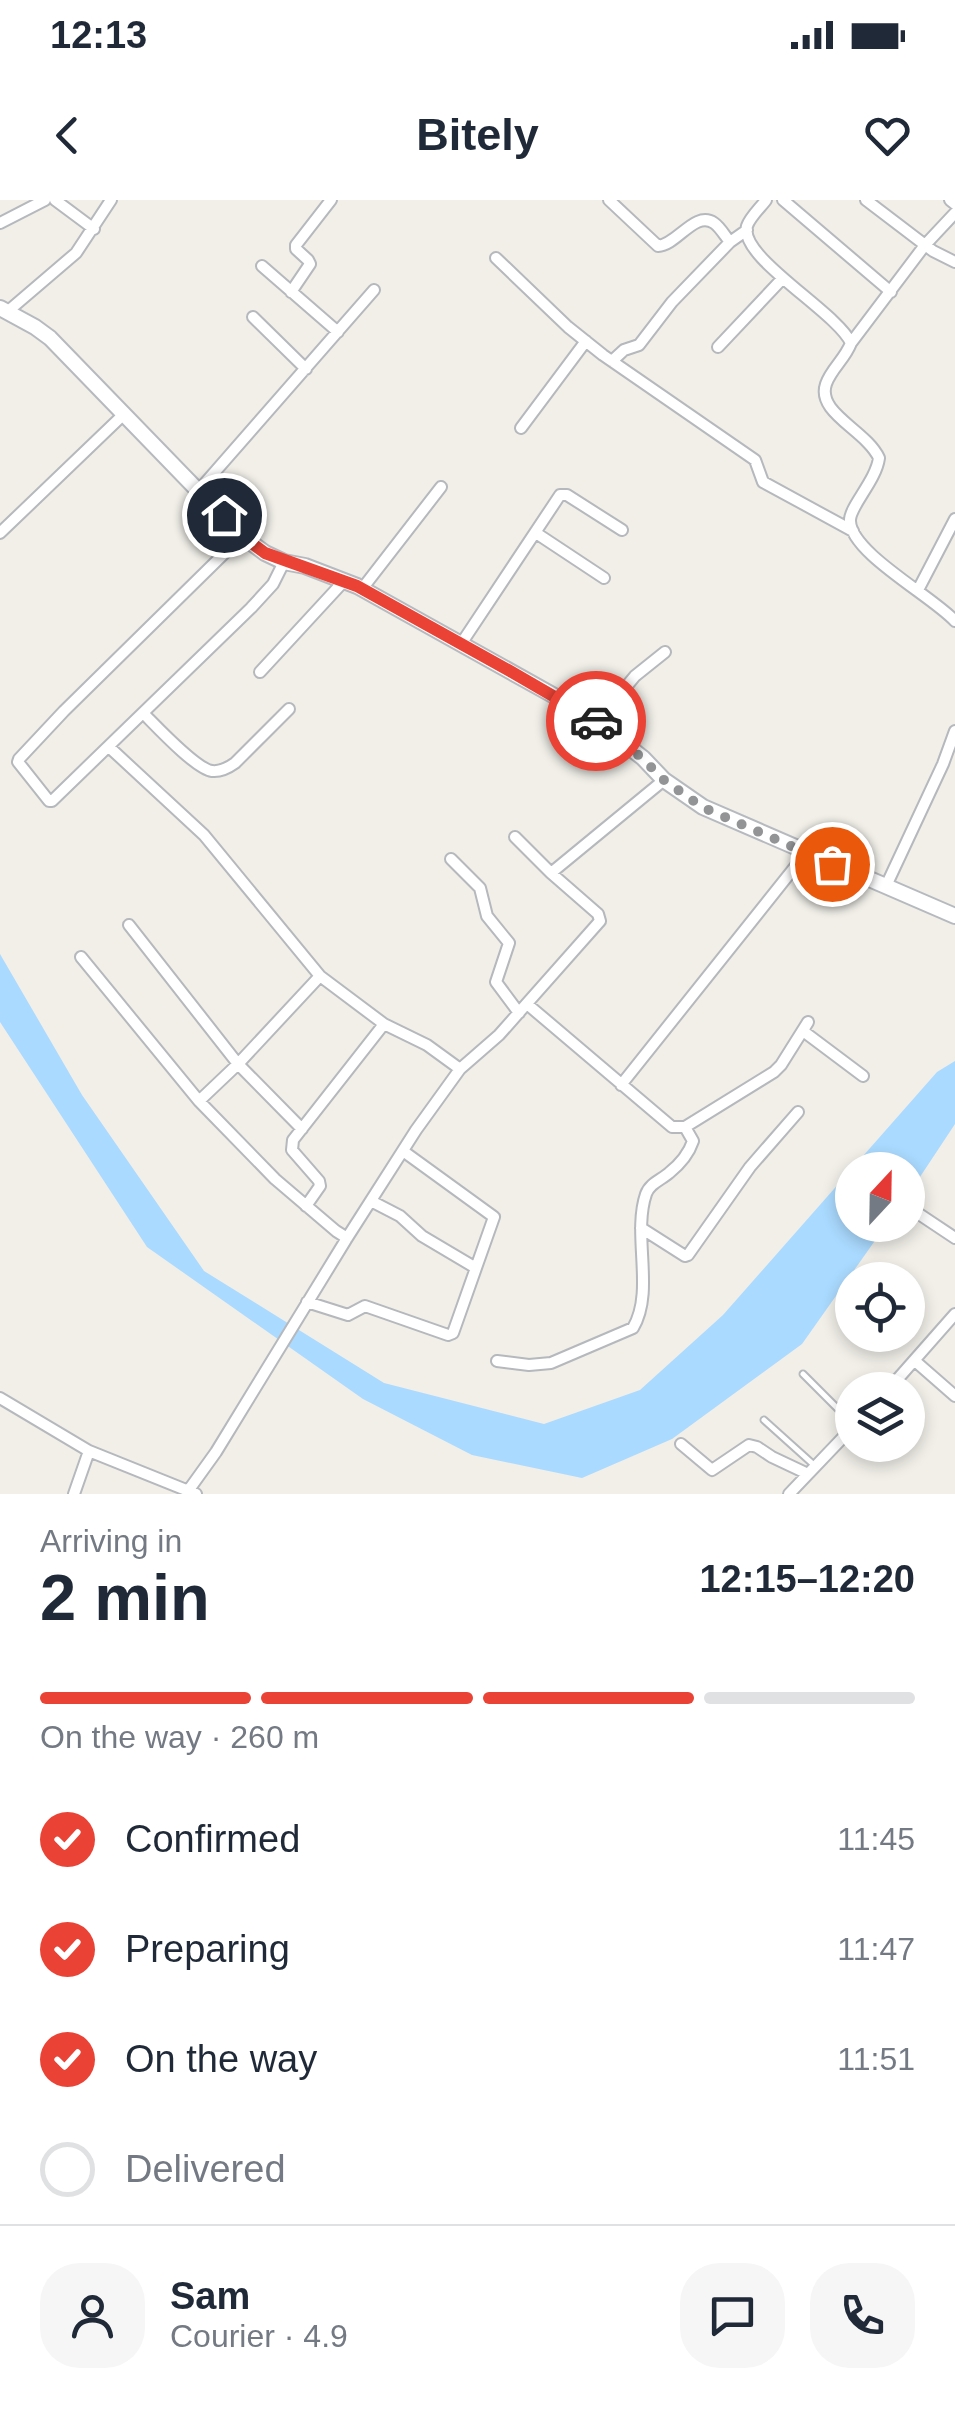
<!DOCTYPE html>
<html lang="en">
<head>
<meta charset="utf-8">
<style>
  body { margin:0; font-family:Helvetica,sans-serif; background:#f6f6f7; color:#1f2937; height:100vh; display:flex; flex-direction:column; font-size:38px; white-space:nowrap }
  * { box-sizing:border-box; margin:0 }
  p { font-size:32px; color:#747a83 }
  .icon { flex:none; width:55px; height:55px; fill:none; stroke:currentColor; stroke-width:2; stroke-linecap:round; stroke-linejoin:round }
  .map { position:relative; height:1294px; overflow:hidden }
  .details { display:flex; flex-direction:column; background:#fff; flex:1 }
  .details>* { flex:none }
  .needle { width:65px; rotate:22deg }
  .tools { position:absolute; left:835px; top:952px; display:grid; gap:20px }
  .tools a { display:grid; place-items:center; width:90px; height:90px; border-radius:50%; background:#fff; box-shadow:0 5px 15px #0003; font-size:50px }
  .pin { position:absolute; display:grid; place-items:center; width:85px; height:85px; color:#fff; margin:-42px; border:5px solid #fff; border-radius:50%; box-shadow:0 2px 10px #0007 }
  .courier { position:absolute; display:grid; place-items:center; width:100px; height:100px; margin:-50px; border:8px solid #ea4335; border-radius:50%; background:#fff; color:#222; box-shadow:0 2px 12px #0007 }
  .overview em { font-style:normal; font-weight:700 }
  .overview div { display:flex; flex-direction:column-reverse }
  .overview { display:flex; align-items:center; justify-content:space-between; height:170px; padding:0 40px }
  h1 { font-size:65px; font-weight:700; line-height:75px }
  .bar { display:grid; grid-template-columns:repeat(4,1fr); gap:15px 10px; align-content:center; height:120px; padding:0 40px }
  .bar i { height:12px; border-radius:8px; background:#e0e1e3 }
  .bar .selected { background:#ea4335 }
  .bar p { grid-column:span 4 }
  .line { display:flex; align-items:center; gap:25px; padding:0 40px; border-top:2px solid #e0e1e3 }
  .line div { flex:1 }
  .round { display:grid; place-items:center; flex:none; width:105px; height:105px; border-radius:40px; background:#f6f6f7 }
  ol { padding:0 40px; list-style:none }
  li { display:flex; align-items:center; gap:30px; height:110px }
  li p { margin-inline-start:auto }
  li .icon { padding:10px; border-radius:50%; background:#ea4335; color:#fff; stroke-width:4 }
  li:last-child { color:#747a83 }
  li i { width:55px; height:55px; border:5px solid #e0e1e3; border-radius:50% }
  .status { display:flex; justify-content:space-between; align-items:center; height:70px; padding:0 50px; background:#fff; direction:ltr }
  .status svg { height:28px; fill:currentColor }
  header { display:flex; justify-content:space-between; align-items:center; height:130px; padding:0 40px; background:#fff; font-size:45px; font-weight:700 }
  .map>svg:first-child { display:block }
</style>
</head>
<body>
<div class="status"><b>12:13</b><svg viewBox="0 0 49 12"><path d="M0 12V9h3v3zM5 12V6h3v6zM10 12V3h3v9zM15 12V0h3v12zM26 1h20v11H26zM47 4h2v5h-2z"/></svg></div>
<header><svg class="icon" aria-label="back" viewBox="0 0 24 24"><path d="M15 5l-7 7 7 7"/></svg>Bitely<svg class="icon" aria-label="heart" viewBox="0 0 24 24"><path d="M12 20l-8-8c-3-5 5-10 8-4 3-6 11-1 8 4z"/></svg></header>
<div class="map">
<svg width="955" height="1294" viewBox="0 0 955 1294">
  <rect width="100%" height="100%" fill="#f1efe8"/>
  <path fill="#aadaff" d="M 0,754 L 82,895 L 204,1071 L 384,1183 L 544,1224 L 640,1190 L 723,1115 L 937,872 L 955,861 L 955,924 L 908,995 L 908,970 L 852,970 L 852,1025 L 886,1025 L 802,1144 L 672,1239 L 582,1278 L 472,1255 L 363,1199 L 147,1047 L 0,822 Z"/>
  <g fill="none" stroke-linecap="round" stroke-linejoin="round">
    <defs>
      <path id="service" d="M 803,1174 L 852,1223
        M 764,1220 L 814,1265"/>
      <path id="minor" d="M 55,0 L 94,29
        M 609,0 L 658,46 C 677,45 695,10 714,23 C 720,27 725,36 730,42
        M 766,0 C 761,7 750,17 747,26 C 738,57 837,112 851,143 C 845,159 831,169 826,184 C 816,213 866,230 879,258 C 876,281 849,307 850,321 C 851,353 932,396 955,421
        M 783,0 L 891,92
        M 866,0 L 933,51 L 955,62
        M 950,0 L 955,4
        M 0,23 L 45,0
        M 496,58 L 568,127 L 603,155 L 755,260 L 763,282 L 853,331
        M 262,66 L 338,132
        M 291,92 L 310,64 L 308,60 L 296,49 L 296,45 L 331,0
        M 7,112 L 76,53 L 111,0
        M 253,117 L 306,169
        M 851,143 L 925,45 L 955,13
        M 718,147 L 783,78
        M 612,161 L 624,150 L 639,145 L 672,102 L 730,42 L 747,30
        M 521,228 L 586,141
        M 199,290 L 374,90
        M 0,333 L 124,214
        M 536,333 L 604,378
        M 242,336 L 64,511 L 19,559 L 18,562 L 49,601 L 52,601 L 251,408 L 273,384 L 284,362
        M 362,389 L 441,287
        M 918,390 L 955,319
        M 461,444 L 560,295 L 567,295 L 622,330
        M 260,472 L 344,381
        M 144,514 C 157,527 196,569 212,571 C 221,572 228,568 235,563 L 289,509
        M 597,522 L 635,476 L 665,452
        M 109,547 L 204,635 L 320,776 L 384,824 L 427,845 L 460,869
        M 451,659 L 480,688 L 487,716 L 509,743 L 496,782 L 519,813
        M 551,673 L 664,580
        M 886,686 L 943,564 L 955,531
        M 129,725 L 238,864 L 302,929
        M 81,757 L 199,901 L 275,979 L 336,1031 L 347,1038
        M 527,804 L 672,927 L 685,927 L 774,872 L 781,865 L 808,822
        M 803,831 L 863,876
        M 621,885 L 806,653
        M 199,901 L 238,864 L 320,776
        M 371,1001 L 400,1016 L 422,1036 L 476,1068
        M 306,1006 L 320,986 L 319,981 L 292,950 L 293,940 L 384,824
        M 910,1008 L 955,1038
        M 641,1028 L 685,1056 L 688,1055 L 750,967 L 798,912
        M 307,1102 L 348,1115 L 365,1106 L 448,1135 L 453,1133 L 494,1017 L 403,951
        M 497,1161 L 529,1165 L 551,1163 L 633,1128 C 655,1091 632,1035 646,994 C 650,983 661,980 669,973 C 679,965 689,953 693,941 L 685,927
        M 915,1161 L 955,1196
        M 888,1190 L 955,1114
        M 0,1198 L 89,1251
        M 681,1244 L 712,1270 L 749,1245 L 757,1247 L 772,1257 L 808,1274
        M 188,1291 L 216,1252 L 347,1038 L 416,930 L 460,869 L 499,835 L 600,721 L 598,714 L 551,673 L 515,637
        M 74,1294 L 89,1251 L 196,1294
        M 789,1294 L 852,1228"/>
      <path id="secondary" d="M 0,108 L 35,127 L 50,138 L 242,336 L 265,353 L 284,362 L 305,366 L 357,386 L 558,498 L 597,522 L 643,558 L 664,580 L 703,607 L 955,716"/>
    </defs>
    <use href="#service" stroke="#b5b8bc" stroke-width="9"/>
    <use href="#minor" stroke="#b5b8bc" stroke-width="14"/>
    <use href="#secondary" stroke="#b6babf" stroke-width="18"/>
    <use href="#service" stroke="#fff" stroke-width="5"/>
    <use href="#minor" stroke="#fff" stroke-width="10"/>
    <use href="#secondary" stroke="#fff" stroke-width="14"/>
  </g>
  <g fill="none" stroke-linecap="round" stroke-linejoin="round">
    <path stroke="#929495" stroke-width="10" stroke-dasharray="0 18" d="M 596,521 L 642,558 L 664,580 L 702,607 L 832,664"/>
    <path stroke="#ea4335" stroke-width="12" d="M 224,315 L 242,336 L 265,353 L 357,386 L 510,471 L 596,521"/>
  </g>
</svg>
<div class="tools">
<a><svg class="needle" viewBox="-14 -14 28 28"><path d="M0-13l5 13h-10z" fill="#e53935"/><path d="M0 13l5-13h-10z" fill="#747a83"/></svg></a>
<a><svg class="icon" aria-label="locate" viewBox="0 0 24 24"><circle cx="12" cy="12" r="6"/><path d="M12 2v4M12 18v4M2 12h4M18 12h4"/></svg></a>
<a><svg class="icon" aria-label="layers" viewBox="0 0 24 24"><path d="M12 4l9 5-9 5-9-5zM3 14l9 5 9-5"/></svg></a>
</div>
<div class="pin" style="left:832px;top:664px;background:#ea580c"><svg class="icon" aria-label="bag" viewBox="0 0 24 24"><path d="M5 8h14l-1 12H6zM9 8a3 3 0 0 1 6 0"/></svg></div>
<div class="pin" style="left:224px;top:315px;background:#1f2937"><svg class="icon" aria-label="home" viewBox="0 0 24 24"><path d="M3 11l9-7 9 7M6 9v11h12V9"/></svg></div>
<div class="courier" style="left:596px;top:521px"><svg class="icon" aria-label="car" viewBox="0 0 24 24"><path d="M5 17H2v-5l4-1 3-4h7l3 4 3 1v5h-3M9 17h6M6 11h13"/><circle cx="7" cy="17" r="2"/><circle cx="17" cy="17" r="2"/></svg></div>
</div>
<section class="details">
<div class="overview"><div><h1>2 min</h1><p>Arriving in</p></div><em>12:15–12:20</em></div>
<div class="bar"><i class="selected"></i><i class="selected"></i><i class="selected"></i><i></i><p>On the way · 260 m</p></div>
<ol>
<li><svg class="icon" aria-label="check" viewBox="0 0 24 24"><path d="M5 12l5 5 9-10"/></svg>Confirmed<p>11:45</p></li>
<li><svg class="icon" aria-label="check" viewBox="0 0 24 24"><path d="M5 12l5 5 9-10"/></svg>Preparing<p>11:47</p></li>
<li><svg class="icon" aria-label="check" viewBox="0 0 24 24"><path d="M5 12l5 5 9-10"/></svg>On the way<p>11:51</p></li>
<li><i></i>Delivered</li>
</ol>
<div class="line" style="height:180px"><a class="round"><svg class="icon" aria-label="person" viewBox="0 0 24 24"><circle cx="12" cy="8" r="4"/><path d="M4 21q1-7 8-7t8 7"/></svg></a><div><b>Sam</b><p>Courier · 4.9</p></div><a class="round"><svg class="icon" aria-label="chat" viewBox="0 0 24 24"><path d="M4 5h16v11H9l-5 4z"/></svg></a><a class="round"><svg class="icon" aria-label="phone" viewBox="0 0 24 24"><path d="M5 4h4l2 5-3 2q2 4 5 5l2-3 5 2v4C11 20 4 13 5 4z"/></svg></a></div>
</section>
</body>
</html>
